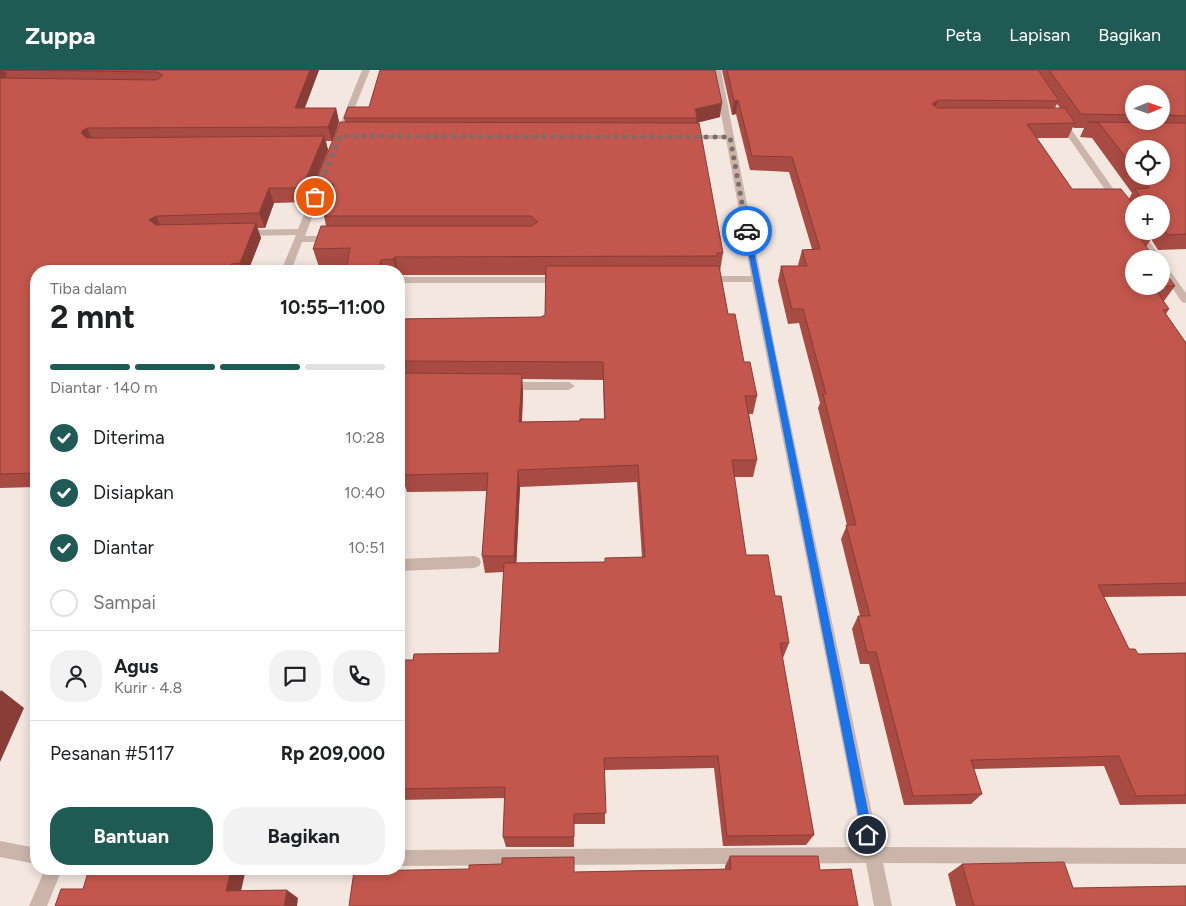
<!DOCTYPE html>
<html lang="id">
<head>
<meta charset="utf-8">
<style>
  body { margin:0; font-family:Figtree,sans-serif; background:#f2f2f2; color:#202124; height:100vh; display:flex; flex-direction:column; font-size:19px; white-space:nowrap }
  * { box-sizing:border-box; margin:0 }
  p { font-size:16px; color:#757577 }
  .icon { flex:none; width:28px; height:28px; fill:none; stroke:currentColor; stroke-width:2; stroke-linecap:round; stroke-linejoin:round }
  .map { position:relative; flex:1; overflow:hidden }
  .side { position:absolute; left:30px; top:195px; width:375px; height:610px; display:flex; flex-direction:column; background:#fff; border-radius:20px; box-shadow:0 2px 12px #0003 }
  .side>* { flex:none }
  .needle { width:32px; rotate:88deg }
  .controls { position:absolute; left:1125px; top:15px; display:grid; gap:10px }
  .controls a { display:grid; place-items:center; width:45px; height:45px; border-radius:50%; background:#fff; box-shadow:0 2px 12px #0003; font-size:25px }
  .pin { position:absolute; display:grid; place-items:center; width:42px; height:42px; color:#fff; margin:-21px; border:2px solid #fff; border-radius:50%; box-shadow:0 1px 5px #0007 }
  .courier { position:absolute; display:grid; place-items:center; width:50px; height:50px; margin:-25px; border:4px solid #1a73e8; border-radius:50%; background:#fff; color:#222; box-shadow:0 1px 6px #0007 }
  .headline em { font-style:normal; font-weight:700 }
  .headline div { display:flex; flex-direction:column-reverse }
  .headline { display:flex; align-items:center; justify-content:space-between; height:85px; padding:0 20px }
  h1 { font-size:32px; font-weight:700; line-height:38px }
  .bar { display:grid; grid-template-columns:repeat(4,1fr); gap:8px 5px; align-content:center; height:60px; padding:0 20px }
  .bar i { height:6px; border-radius:4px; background:#e0e0e0 }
  .bar .active { background:#205a55 }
  .bar p { grid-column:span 4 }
  .line { display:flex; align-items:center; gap:12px; padding:0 20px; border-top:1px solid #e0e0e0 }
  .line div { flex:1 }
  .round { display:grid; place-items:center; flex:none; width:52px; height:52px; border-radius:20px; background:#f2f2f2 }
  ol { padding:0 20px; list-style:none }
  li { display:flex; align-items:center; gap:15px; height:55px }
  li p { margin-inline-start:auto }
  li .icon { padding:5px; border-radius:50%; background:#205a55; color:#fff; stroke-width:4 }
  li:last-child { color:#757577 }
  li i { width:28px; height:28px; border:2px solid #e0e0e0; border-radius:50% }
  .action { display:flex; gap:10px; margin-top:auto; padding:10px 20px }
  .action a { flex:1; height:58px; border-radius:20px; background:#205a55; color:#fff; font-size:20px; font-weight:700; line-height:58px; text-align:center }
  .action a+a { background:#f2f2f2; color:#202124 }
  header { display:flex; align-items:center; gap:30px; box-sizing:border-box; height:70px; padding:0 25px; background:#205a55; color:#fff }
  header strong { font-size:24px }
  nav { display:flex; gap:28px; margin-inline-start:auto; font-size:18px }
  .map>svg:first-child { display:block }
</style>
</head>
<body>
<header>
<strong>Zuppa</strong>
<nav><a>Peta</a><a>Lapisan</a><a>Bagikan</a></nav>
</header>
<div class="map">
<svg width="1186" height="836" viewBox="0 0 1186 836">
  <rect width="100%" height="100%" fill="#f3e7e0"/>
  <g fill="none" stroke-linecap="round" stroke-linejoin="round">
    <path fill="#cbb5ab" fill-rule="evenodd" d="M 362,0 L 370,0 L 349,52 L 342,54 L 341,52 Z
      M 713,0 L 721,0 L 775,279 L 879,777 L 1186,778 L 1186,794 L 883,793 L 892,836 L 874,836 L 866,793 L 399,796 L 399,780 L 863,777 L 752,212 L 706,212 L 701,209 L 706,206 L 751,206 L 726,69 L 685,69 L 681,67 L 685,65 L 725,65 Z
      M 1058,49 L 1064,49 L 1134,148 L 1134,158 L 1131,157 L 1057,51 Z
      M 323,105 L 327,108 L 305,166 L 332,166 L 337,169 L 332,172 L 302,172 L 291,201 L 281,201 L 296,165 L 243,166 L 238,163 L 243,160 L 298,159 L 319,108 Z
      M 1134,161 L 1142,161 L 1162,189 L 1161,190 L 1152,189 Z
      M 1161,192 L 1164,193 L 1186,223 L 1186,233 L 1182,232 L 1161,202 Z
      M 399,207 L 561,207 L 566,210 L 561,213 L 399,213 Z
      M 507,312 L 569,312 L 575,316 L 569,320 L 507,320 L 501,316 Z
      M 474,486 L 479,488 L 481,492 L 479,496 L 474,498 L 399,501 L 399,489 Z
      M 0,771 L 36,778 L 36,794 L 0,787 Z
      M 45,799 L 62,799 L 47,836 L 29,836 Z"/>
  </g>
  <path fill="#a84b42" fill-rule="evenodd" d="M 0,0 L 319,0 L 305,38 L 336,38 L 339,52 L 332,71 L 326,71 L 328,80 L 307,132 L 274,133 L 265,158 L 257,158 L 261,168 L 248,201 L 36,201 L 36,417 L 0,418 Z
    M 722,0 L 1186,0 L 1186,179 L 1158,180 L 1151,169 L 1146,177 L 1175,216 L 1164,231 L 1163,231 L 1169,239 L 1166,244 L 1186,273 L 1186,526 L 1104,527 L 1129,579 L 1138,584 L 1186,583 L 1186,734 L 1120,735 L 1104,696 L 974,699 L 982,724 L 971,734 L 904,735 L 869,594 L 860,594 L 852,559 L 858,546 L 860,546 L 841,469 L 847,455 L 818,338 L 820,333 L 799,253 L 788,254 L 778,211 L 781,196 L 799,196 L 798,195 L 802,180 L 812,179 L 789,102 L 750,100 L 736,44 L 732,45 ZM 1134,24 L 1161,24 L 1161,51 L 1134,51 ZM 1057,34 L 1060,38 L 1055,38 ZM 1073,57 L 1074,58 L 1084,58 L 1080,67 L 1092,68 L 1132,123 L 1129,129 L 1072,119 L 1037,68 L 1068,68 ZM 1134,79 L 1161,106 L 1134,106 ZM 1134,134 L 1161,134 L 1161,161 L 1134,161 Z
    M 720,47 L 696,53 L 723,183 L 720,201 L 728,244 L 744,292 L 757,326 L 753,344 L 749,344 L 757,390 L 753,407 L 734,407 L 746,485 L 775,526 L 789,573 L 783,588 L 782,588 L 814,765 L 806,775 L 723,776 L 714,698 L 605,700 L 605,754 L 574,754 L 574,777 L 506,777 L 503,767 L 505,728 L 399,730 L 399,590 L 413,590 L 499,583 L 504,502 L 485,503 L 482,486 L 487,421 L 407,422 L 405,416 L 399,416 L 399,249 L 541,247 L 545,245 L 545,205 L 399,205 L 399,201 L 346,201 L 347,197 L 319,197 L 313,179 L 326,156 L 324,146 L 328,132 L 320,132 L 315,114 L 345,52 L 344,48 ZM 522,309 L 603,310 L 604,349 L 580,351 L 522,352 L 523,322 ZM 637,412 L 642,487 L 604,492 L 516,493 L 520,417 Z
    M 730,786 L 820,800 L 574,802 L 725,799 L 725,796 Z
    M 962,794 L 1073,818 L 1186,836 L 956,836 L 948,804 Z"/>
  <path fill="#883d36" d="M 0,0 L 11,0 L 4,0 L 7,5 L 0,13 Z
    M 310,0 L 319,0 L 299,52 L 295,38 Z
    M 738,30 L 736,44 L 732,45 L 734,31 Z
    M 938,30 L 933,44 L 932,34 Z
    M 722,33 L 720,47 L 696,53 L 697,48 L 695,39 Z
    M 336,38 L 339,52 L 332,71 L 328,57 Z
    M 87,58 L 94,72 L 82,64 L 82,61 Z
    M 324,66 L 328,80 L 307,132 L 302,118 Z
    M 269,118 L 274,133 L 265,158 L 259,143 Z
    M 156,146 L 163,160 L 149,150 Z
    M 256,153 L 261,168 L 248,201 L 243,201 L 240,193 Z
    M 395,187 L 398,201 L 396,201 L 393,189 Z
    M 381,190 L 383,201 L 378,201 Z
    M 231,194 L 234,201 L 229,201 Z
    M 522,304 L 523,322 L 521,370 L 519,352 Z
    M 518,400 L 520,417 L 516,502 L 514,486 Z
    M 1,620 L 24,638 L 0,692 L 0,622 Z
    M 231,799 L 246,799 L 239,830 L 226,821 Z
    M 287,820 L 298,828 L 297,836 L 284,836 Z"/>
  <path fill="#c3574d" stroke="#883d36" d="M 4,0 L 310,0 L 295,38 L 336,38 L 328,57 L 87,58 L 82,61 L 82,64 L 87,68 L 324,66 L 302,118 L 269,118 L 259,143 L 156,146 L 149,150 L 156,155 L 256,153 L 240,193 L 231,194 L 229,201 L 36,201 L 36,403 L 0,404 L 0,8 L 157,10 L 163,5 L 157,2 Z
    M 380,0 L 715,0 L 722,33 L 695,39 L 697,48 L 344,48 L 348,37 L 369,37 Z
    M 727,0 L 1038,0 L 1059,31 L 938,30 L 932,34 L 938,38 L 1065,38 L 1075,53 L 1027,54 L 1072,119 L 1121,119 L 1134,135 L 1134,161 L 1151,161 L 1153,165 L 1138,165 L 1155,189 L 1134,189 L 1134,216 L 1153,216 L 1169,239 L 1163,240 L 1186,273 L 1186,513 L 1098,515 L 1129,579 L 1135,579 L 1138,584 L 1186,583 L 1186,725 L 1136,726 L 1119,686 L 971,690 L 982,724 L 913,726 L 876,582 L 867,582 L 858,546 L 870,546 L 846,455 L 856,455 L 823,324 L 826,324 L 803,239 L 792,239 L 781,196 L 807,196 L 802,180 L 820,179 L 792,87 L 752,86 L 738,30 L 734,31 Z
    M 1049,0 L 1186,0 L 1186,46 L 1161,45 L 1161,24 L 1134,24 L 1134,45 L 1081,44 Z
    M 340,52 L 699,53 L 723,183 L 717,183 L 717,186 L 395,187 L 393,189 L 381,190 L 378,201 L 346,201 L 350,178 L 313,179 L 321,156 L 531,156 L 538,152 L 531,146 L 324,146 L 334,114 L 315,114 Z
    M 1087,52 L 1186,53 L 1186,164 L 1168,165 L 1161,156 L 1161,134 L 1144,134 L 1144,132 L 1135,119 L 1149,118 L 1140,106 L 1161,106 L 1161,79 L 1134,79 L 1134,98 L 1099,53 Z
    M 546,196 L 719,196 L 728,244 L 735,244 L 744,292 L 750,292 L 757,326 L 745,326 L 757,390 L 732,390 L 746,485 L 768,485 L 775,526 L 781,526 L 789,573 L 780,573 L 814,765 L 727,766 L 718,686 L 604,688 L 606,743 L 574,744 L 574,767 L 503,767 L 505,717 L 399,719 L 399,590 L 413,590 L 414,584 L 499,583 L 504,493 L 605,492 L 605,488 L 645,487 L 638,395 L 518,400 L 514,486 L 482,486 L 488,403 L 402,405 L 403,399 L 399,399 L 399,303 L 522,304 L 519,352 L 580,351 L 580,349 L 605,349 L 603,292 L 399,291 L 399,249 L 541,247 L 545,245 Z
    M 1161,197 L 1175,216 L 1161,216 Z
    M 730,786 L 818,786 L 820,800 L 851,799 L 858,836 L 349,836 L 354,801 L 469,799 L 469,795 L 502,794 L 502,788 L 574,787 L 574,802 L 731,799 Z
    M 1064,792 L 1073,818 L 1186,816 L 1186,836 L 974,836 L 962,794 Z
    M 89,799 L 231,799 L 226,821 L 287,820 L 284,836 L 55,836 L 61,819 L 83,819 Z"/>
  <path fill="#1a73e8" d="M 747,159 L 750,161 L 873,765 L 867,770 L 862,765 L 744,161 Z"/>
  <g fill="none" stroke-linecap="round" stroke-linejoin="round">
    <path stroke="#7a6e6a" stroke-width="5" stroke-dasharray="0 9" d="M 315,127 L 340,66 L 730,67 L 747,161"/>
  </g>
</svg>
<div class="controls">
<a><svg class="needle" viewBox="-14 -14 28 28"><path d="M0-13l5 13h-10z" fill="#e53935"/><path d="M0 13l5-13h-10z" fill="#757577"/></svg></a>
<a><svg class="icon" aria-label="locate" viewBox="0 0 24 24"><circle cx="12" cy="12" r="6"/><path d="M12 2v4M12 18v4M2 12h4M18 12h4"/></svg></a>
<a>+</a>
<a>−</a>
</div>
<div class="pin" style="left:315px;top:127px;background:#ea580c"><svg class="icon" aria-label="bag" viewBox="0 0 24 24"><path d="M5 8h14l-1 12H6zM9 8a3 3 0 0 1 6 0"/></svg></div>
<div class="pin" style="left:867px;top:765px;background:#1f2937"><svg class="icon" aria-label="home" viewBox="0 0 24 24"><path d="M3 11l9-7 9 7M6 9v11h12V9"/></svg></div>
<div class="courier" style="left:747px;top:161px"><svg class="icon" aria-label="car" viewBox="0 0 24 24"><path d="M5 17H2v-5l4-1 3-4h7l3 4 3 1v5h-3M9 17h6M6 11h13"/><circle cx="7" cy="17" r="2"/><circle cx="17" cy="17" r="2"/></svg></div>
<section class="side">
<div class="headline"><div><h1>2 mnt</h1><p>Tiba dalam</p></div><em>10:55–11:00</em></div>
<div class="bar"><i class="active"></i><i class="active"></i><i class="active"></i><i></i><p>Diantar · 140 m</p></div>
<ol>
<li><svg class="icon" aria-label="check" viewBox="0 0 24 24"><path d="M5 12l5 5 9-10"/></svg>Diterima<p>10:28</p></li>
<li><svg class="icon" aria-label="check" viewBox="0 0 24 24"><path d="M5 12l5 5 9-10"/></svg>Disiapkan<p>10:40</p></li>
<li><svg class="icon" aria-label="check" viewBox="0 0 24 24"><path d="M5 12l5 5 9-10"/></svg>Diantar<p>10:51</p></li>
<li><i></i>Sampai</li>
</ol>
<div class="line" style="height:90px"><a class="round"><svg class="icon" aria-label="person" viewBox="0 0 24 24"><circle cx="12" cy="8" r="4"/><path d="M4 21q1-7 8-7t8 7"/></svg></a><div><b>Agus</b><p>Kurir · 4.8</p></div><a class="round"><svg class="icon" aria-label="chat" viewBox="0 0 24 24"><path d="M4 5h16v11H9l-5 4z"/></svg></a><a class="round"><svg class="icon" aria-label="phone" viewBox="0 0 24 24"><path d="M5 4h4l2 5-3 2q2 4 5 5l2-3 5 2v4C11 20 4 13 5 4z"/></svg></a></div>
<div class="line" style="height:65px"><div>Pesanan #5117</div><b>Rp 209,000</b></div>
<div class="action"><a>Bantuan</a><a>Bagikan</a></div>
</section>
</div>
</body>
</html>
